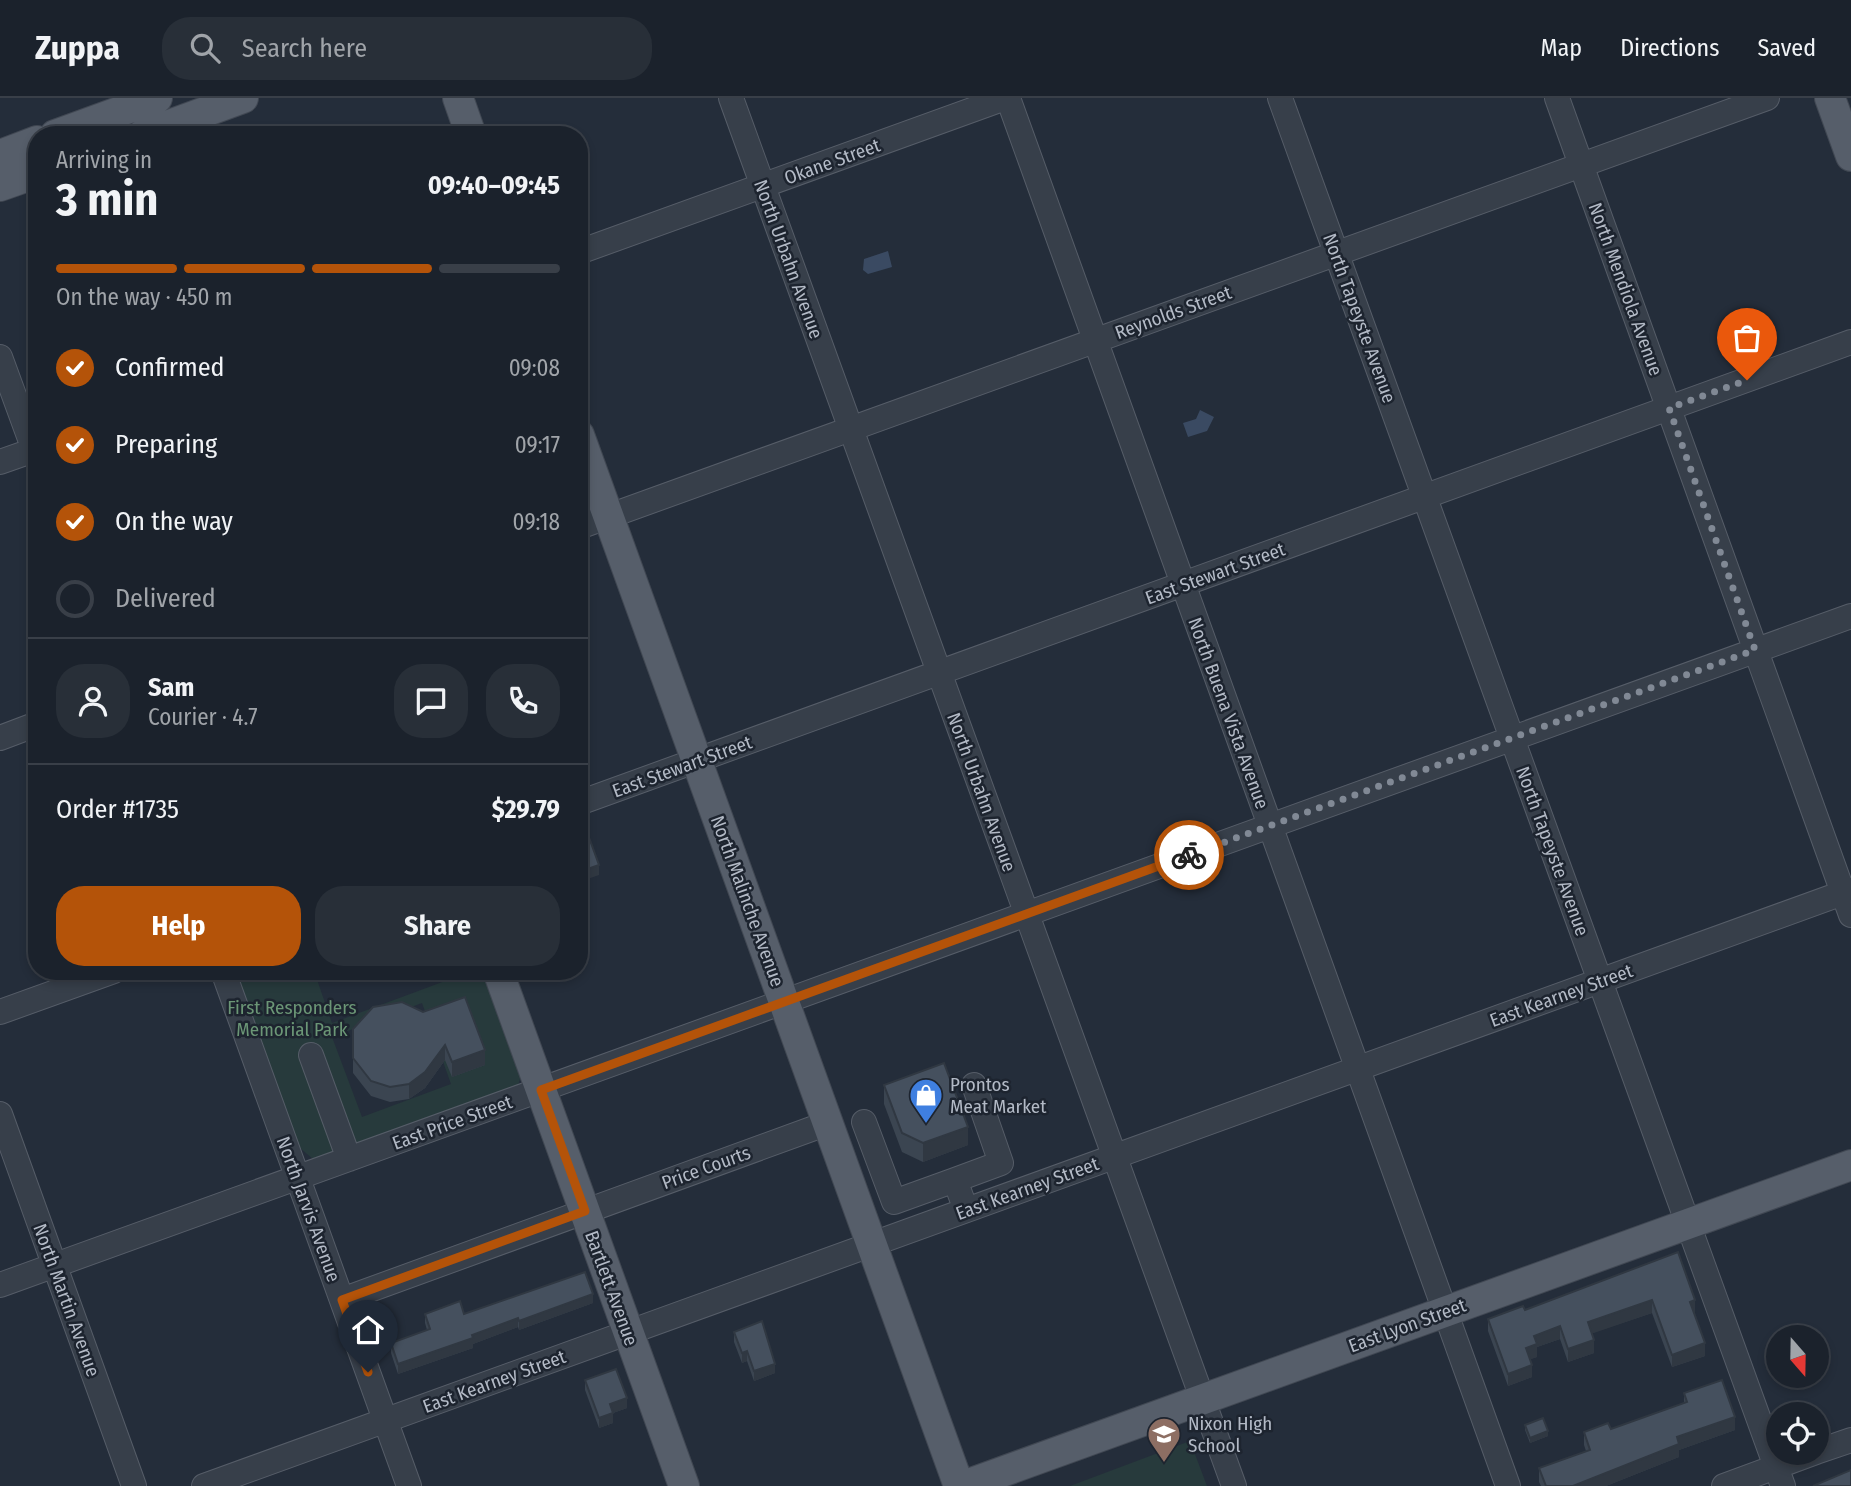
<!DOCTYPE html>
<html lang="en">
<head>
<meta charset="utf-8">
<style>
  body { margin:0; font-family:"Fira Sans Condensed",sans-serif; background:#282f38; color:#f1f3f6; height:100vh; display:flex; flex-direction:column; font-size:26px; white-space:nowrap }
  * { box-sizing:border-box; margin:0 }
  p { font-size:23px; color:#a0a4a9 }
  .icon { flex:none; width:38px; height:38px; fill:none; stroke:currentColor; stroke-width:2; stroke-linecap:round; stroke-linejoin:round }
  .map { position:relative; flex:1; overflow:hidden }
  .panel { position:absolute; left:28px; top:28px; width:560px; height:854px; display:flex; flex-direction:column; background:#1b222c; border-radius:28px; box-shadow:0 4px 10px #0003,0 0 0 2px #393f48 }
  .panel>* { flex:none }
  .needle { width:46px; rotate:160deg }
  .fabs { position:absolute; left:1766px; top:1227px; display:grid; gap:14px }
  .fabs a { display:grid; place-items:center; width:63px; height:63px; border-radius:50%; background:#1b222c; box-shadow:0 4px 10px #0003,0 0 0 2px #393f48; font-size:35px }
  .pin { position:absolute; display:grid; place-items:center; width:60px; height:60px; color:#fff; margin:-72px -30px; border-radius:50% 50% 50% 0; rotate:-45deg; box-shadow:0 0 7px #0007 }
  .pin .icon { rotate:45deg }
  .courier { position:absolute; display:grid; place-items:center; width:70px; height:70px; margin:-35px; border:5px solid #b45309; border-radius:50%; background:#fff; color:#222; box-shadow:0 2px 9px #0007 }
  .summary em { font-style:normal; font-weight:700 }
  .summary div { display:flex; flex-direction:column-reverse }
  .summary { display:flex; align-items:center; justify-content:space-between; height:119px; padding:0 28px }
  h1 { font-size:46px; font-weight:700; line-height:52px }
  .bar { display:grid; grid-template-columns:repeat(4,1fr); gap:10px 7px; align-content:center; height:84px; padding:0 28px }
  .bar i { height:9px; border-radius:5px; background:#393f48 }
  .bar .current { background:#b45309 }
  .bar p { grid-column:span 4 }
  .line { display:flex; align-items:center; gap:18px; padding:0 28px; border-top:2px solid #393f48 }
  .line div { flex:1 }
  .round { display:grid; place-items:center; flex:none; width:74px; height:74px; border-radius:28px; background:#282f38 }
  ol { padding:0 28px; list-style:none }
  li { display:flex; align-items:center; gap:21px; height:77px }
  li p { margin-inline-start:auto }
  li .icon { padding:7px; border-radius:50%; background:#b45309; color:#fff; stroke-width:4 }
  li:last-child { color:#a0a4a9 }
  li i { width:38px; height:38px; border:4px solid #393f48; border-radius:50% }
  .button { display:flex; gap:14px; margin-top:auto; padding:14px 28px }
  .button a { flex:1; height:80px; border-radius:28px; background:#b45309; color:#fff; font-size:28px; font-weight:700; line-height:80px; text-align:center }
  .button a+a { background:#282f38; color:#f1f3f6 }
  header { display:flex; align-items:center; gap:42px; box-sizing:border-box; height:98px; padding:0 35px; background:#1b222c; border-bottom:2px solid #393f48 }
  header strong { font-size:33px }
  nav { display:flex; gap:38px; margin-inline-start:auto; font-size:24px }
  .search { width:490px; height:63px; background:#282f38; display:flex; align-items:center; gap:18px; box-sizing:border-box; padding:0 24px; border-radius:28px; color:#a0a4a9; font-size:26px }
  .map>svg:first-child { display:block }
</style>
</head>
<body>
<header>
<strong>Zuppa</strong>
<div class="search"><svg class="icon" aria-label="search" viewBox="0 0 24 24"><circle cx="10" cy="10" r="6"/><path d="M15 15l6 6"/></svg>Search here</div>
<nav><a>Map</a><a>Directions</a><a>Saved</a></nav>
</header>
<div class="map">
<svg width="1851" height="1388" viewBox="0 0 1851 1388">
  <rect width="100%" height="100%" fill="#242d3a"/>
  <path fill="#273a3c" fill-rule="evenodd" d="M 235,873 L 314,873 L 332,925 L 472,873 L 486,873 L 522,975 L 518,987 L 313,1061 L 300,1050 ZM 422,905 L 451,986 L 362,1019 L 332,939 Z
    M 1190,1343 L 1207,1388 L 1070,1388 Z"/>
  <path fill="#3a4a62" d="M 888,153 L 892,169 L 868,176 L 863,172 L 864,161 Z
    M 1200,312 L 1214,319 L 1207,333 L 1188,339 L 1183,325 L 1196,321 Z"/>
  <g fill="none" stroke-linecap="round" stroke-linejoin="round">
    <defs>
      <path id="minor" d="M 731,0 L 1234,1388
        M 1008,0 L 1508,1388
        M 1280,0 L 1783,1388
        M 1557,0 L 1851,817
        M 579,154 L 1005,0
        M 0,259 L 37,360
        M 0,364 L 37,351
        M 579,429 L 1767,0
        M 0,640 L 37,626
        M 579,705 L 1851,244
        M 223,873 L 409,1388
        M 0,914 L 114,873
        M 311,957 L 349,1061
        M 0,1016 L 134,1388
        M 864,1024 L 894,1104 L 955,1082
        M 966,1112 L 955,1082 L 1001,1065 L 974,987
        M 0,1187 L 1851,518
        M 342,1202 L 828,1025
        M 1816,1354 L 1851,1342
        M 204,1388 L 1851,792
        M 1724,1388 L 1816,1354"/>
      <path id="major" d="M 458,0 L 471,37
        M 1830,0 L 1851,58
        M 55,37 L 157,0
        M 142,37 L 243,0
        M 0,57 L 37,43
        M 0,88 L 37,75
        M 579,337 L 959,1388
        M 498,873 L 684,1388
        M 963,1388 L 1851,1067"/>
    </defs>
    <use href="#minor" stroke="#565d68" stroke-width="26"/>
    <use href="#major" stroke="#414853" stroke-width="32"/>
    <use href="#minor" stroke="#373f4a" stroke-width="24"/>
    <use href="#major" stroke="#565e6a" stroke-width="30"/>
  </g>
  <path fill="#3b4551" d="M 373,909 L 485,967 L 452,979 L 445,962 L 425,990 L 409,1001 L 390,1004 L 371,998 L 353,975 L 353,931 Z
    M 884,987 L 968,1047 L 923,1064 L 902,1054 L 884,1006 Z
    M 1678,1154 L 1695,1214 L 1694,1215 L 1705,1258 L 1672,1269 L 1652,1215 L 1592,1235 L 1594,1255 L 1568,1264 L 1560,1241 L 1537,1249 L 1537,1259 L 1530,1261 L 1532,1279 L 1508,1288 L 1488,1233 L 1488,1221 L 1525,1212 Z
    M 593,1205 L 519,1232 L 518,1229 L 473,1246 L 473,1250 L 398,1276 L 391,1255 L 391,1245 L 427,1232 L 425,1225 L 425,1216 L 464,1216 Z
    M 734,1234 L 775,1275 L 754,1283 L 747,1263 L 742,1265 L 734,1244 Z
    M 585,1282 L 627,1310 L 613,1315 L 613,1325 L 599,1330 L 585,1292 Z
    M 1684,1295 L 1735,1332 L 1679,1352 L 1679,1359 L 1606,1388 L 1541,1388 L 1539,1384 L 1539,1370 L 1586,1353 L 1584,1347 L 1584,1334 L 1611,1331 L 1684,1305 Z
    M 1525,1327 L 1548,1338 L 1530,1345 L 1525,1332 Z"/>
  <path fill="#303842" d="M 599,767 L 599,777 L 579,784 L 579,774 Z
    M 357,873 L 376,873 L 357,880 Z
    M 445,947 L 445,962 L 425,990 L 409,1001 L 409,986 Z
    M 485,952 L 485,967 L 452,979 L 452,964 Z
    M 968,1029 L 968,1047 L 923,1064 L 923,1045 Z
    M 593,1196 L 593,1205 L 519,1232 L 519,1223 Z
    M 1652,1202 L 1652,1215 L 1588,1237 L 1588,1224 Z
    M 1695,1202 L 1695,1214 L 1690,1216 L 1690,1204 Z
    M 518,1220 L 518,1229 L 473,1246 L 473,1250 L 398,1276 L 398,1266 Z
    M 1560,1228 L 1560,1241 L 1537,1249 L 1537,1259 L 1526,1263 L 1526,1250 L 1534,1238 Z
    M 1594,1242 L 1594,1255 L 1568,1264 L 1568,1251 Z
    M 1705,1245 L 1705,1258 L 1672,1269 L 1672,1257 Z
    M 747,1253 L 747,1263 L 742,1265 L 742,1255 Z
    M 775,1266 L 775,1275 L 754,1283 L 754,1273 Z
    M 1532,1267 L 1532,1279 L 1508,1288 L 1508,1276 Z
    M 627,1300 L 627,1310 L 610,1316 L 610,1306 Z
    M 613,1315 L 613,1325 L 599,1330 L 599,1320 Z
    M 1735,1319 L 1735,1332 L 1679,1352 L 1679,1359 L 1606,1388 L 1573,1388 L 1677,1339 Z
    M 1548,1333 L 1548,1338 L 1530,1345 L 1530,1340 Z"/>
  <path fill="#45505e" stroke="#303842" stroke-width="2" d="M 587,734 L 599,767 L 579,774 L 579,737 Z
    M 465,899 L 485,952 L 452,964 L 445,947 L 425,974 L 409,986 L 390,989 L 371,983 L 353,960 L 353,931 L 373,909 L 402,904 L 423,914 Z
    M 944,965 L 968,1029 L 923,1045 L 902,1035 L 884,987 Z
    M 1678,1154 L 1695,1202 L 1690,1204 L 1705,1245 L 1672,1257 L 1652,1202 L 1588,1224 L 1594,1242 L 1568,1251 L 1560,1228 L 1534,1238 L 1537,1246 L 1526,1250 L 1532,1267 L 1508,1276 L 1488,1221 L 1523,1208 L 1525,1212 Z
    M 585,1174 L 593,1196 L 519,1223 L 518,1220 L 472,1237 L 473,1240 L 398,1266 L 391,1245 L 430,1231 L 425,1216 L 460,1203 L 464,1216 Z
    M 762,1223 L 775,1266 L 754,1273 L 747,1253 L 742,1255 L 734,1234 Z
    M 616,1271 L 627,1300 L 610,1306 L 613,1315 L 599,1320 L 585,1282 Z
    M 1722,1282 L 1735,1319 L 1677,1339 L 1679,1346 L 1573,1388 L 1546,1388 L 1539,1370 L 1590,1352 L 1584,1334 L 1608,1325 L 1611,1331 L 1687,1304 L 1684,1295 Z
    M 1543,1320 L 1548,1333 L 1530,1340 L 1525,1327 Z
    M 1851,1372 L 1851,1388 L 1813,1388 Z"/>
  <g fill="none" stroke-linecap="round" stroke-linejoin="round">
    <path stroke="#818995" stroke-width="7" stroke-dasharray="0 12.6" d="M 1189,757 L 1755,552 L 1669,310 L 1747,282"/>
    <path stroke="#b45309" stroke-width="9" d="M 368,1274 L 342,1202 L 585,1113 L 541,992 L 1189,757"/>
  </g>
  <defs>
    <symbol id="shop-pin" viewBox="-11 -11 22 30"><path d="M0 17L-7.5 6A9.5 9.5 0 1 1 7.5 6Z" fill="#3f7fe0" stroke="#1d242f"/><path d="M-5-2.5h2.3a2.7 3.5 0 0 1 5.4 0H5L5.5 6h-11ZM-1.5-2.5h3a1.5 2.3 0 0 0-3 0Z" fill="#fff"/></symbol>
    <symbol id="school-pin" viewBox="-11 -11 22 30"><path d="M0 17L-7.5 6A9.5 9.5 0 1 1 7.5 6Z" fill="#8d6e63" stroke="#1d242f"/><path d="M0-5L7-2L0 1L-7-2ZM-4 1L0 2.5L4 1V4Q0 6-4 4Z" fill="#fff"/></symbol>
  </defs>
  <g fill-rule="evenodd">
    <use href="#shop-pin" x="907" y="978" width="38" height="52"/>
    <use href="#school-pin" x="1145" y="1317" width="38" height="52"/>
  </g>
  <g text-anchor="middle" stroke-width="5" stroke-linejoin="round" paint-order="stroke">
    <g font-size="19" fill="#b3bac6" stroke="#1d242f">
      <text transform="translate(832 63) rotate(-20)" y="7">Okane Street</text>
      <text transform="translate(789 161) rotate(70)" y="7">North Urbahn Avenue</text>
      <text transform="translate(1626 191) rotate(70)" y="7">North Mendiola Avenue</text>
      <text transform="translate(1173 214) rotate(-20)" y="7">Reynolds Street</text>
      <text transform="translate(1360 220) rotate(70)" y="7">North Tapeyste Avenue</text>
      <text transform="translate(1215 475) rotate(-20)" y="7">East Stewart Street</text>
      <text transform="translate(1229 615) rotate(70)" y="7">North Buena Vista Avenue</text>
      <text transform="translate(682 668) rotate(-20)" y="7">East Stewart Street</text>
      <text transform="translate(982 694) rotate(70)" y="7">North Urbahn Avenue</text>
      <text transform="translate(1553 753) rotate(70)" y="7">North Tapeyste Avenue</text>
      <text transform="translate(748 803) rotate(70)" y="7">North Malinche Avenue</text>
      <text transform="translate(1561 897) rotate(-20)" y="7">East Kearney Street</text>
      <text transform="translate(452 1024) rotate(-20)" y="7">East Price Street</text>
      <text transform="translate(706 1069) rotate(-20)" y="7">Price Courts</text>
      <text transform="translate(1027 1090) rotate(-20)" y="7">East Kearney Street</text>
      <text transform="translate(309 1111) rotate(70)" y="7">North Jarvis Avenue</text>
      <text transform="translate(612 1190) rotate(70)" y="7">Bartlett Avenue</text>
      <text transform="translate(67 1202) rotate(70)" y="7">North Martin Avenue</text>
      <text transform="translate(1407 1227) rotate(-20)" y="7">East Lyon Street</text>
      <text transform="translate(494 1283) rotate(-20)" y="7">East Kearney Street</text>
    </g>
    <g font-size="19" fill="#6b9676" stroke="#1d242f">
      <text x="292" y="916">First Responders<tspan x="292" dy="22">Memorial Park</tspan></text>
    </g>
    <g font-size="19" fill="#b3bac6" stroke="#1d242f" text-anchor="start">
      <text x="950" y="993">Prontos<tspan x="950" dy="22">Meat Market</tspan></text>
      <text x="1188" y="1332">Nixon High<tspan x="1188" dy="22">School</tspan></text>
    </g>
  </g>
</svg>
<div class="fabs">
<a><svg class="needle" viewBox="-14 -14 28 28"><path d="M0-13l5 13h-10z" fill="#e53935"/><path d="M0 13l5-13h-10z" fill="#a0a4a9"/></svg></a>
<a><svg class="icon" aria-label="locate" viewBox="0 0 24 24"><circle cx="12" cy="12" r="6"/><path d="M12 2v4M12 18v4M2 12h4M18 12h4"/></svg></a>
</div>
<div class="pin" style="left:1747px;top:282px;background:#ea580c"><svg class="icon" aria-label="bag" viewBox="0 0 24 24"><path d="M5 8h14l-1 12H6zM9 8a3 3 0 0 1 6 0"/></svg></div>
<div class="pin" style="left:368px;top:1274px;background:#1f2937"><svg class="icon" aria-label="home" viewBox="0 0 24 24"><path d="M3 11l9-7 9 7M6 9v11h12V9"/></svg></div>
<div class="courier" style="left:1189px;top:757px"><svg class="icon" aria-label="bike" viewBox="0 0 24 24"><circle cx="6" cy="16" r="4"/><circle cx="18" cy="16" r="4"/><path d="M6 16l4-8h5l3 8M10 8l3 8H6M13 5h3"/></svg></div>
<section class="panel">
<div class="summary"><div><h1>3 min</h1><p>Arriving in</p></div><em>09:40–09:45</em></div>
<div class="bar"><i class="current"></i><i class="current"></i><i class="current"></i><i></i><p>On the way · 450 m</p></div>
<ol>
<li><svg class="icon" aria-label="check" viewBox="0 0 24 24"><path d="M5 12l5 5 9-10"/></svg>Confirmed<p>09:08</p></li>
<li><svg class="icon" aria-label="check" viewBox="0 0 24 24"><path d="M5 12l5 5 9-10"/></svg>Preparing<p>09:17</p></li>
<li><svg class="icon" aria-label="check" viewBox="0 0 24 24"><path d="M5 12l5 5 9-10"/></svg>On the way<p>09:18</p></li>
<li><i></i>Delivered</li>
</ol>
<div class="line" style="height:126px"><a class="round"><svg class="icon" aria-label="person" viewBox="0 0 24 24"><circle cx="12" cy="8" r="4"/><path d="M4 21q1-7 8-7t8 7"/></svg></a><div><b>Sam</b><p>Courier · 4.7</p></div><a class="round"><svg class="icon" aria-label="chat" viewBox="0 0 24 24"><path d="M4 5h16v11H9l-5 4z"/></svg></a><a class="round"><svg class="icon" aria-label="phone" viewBox="0 0 24 24"><path d="M5 4h4l2 5-3 2q2 4 5 5l2-3 5 2v4C11 20 4 13 5 4z"/></svg></a></div>
<div class="line" style="height:91px"><div>Order #1735</div><b>$29.79</b></div>
<div class="button"><a>Help</a><a>Share</a></div>
</section>
</div>
</body>
</html>
